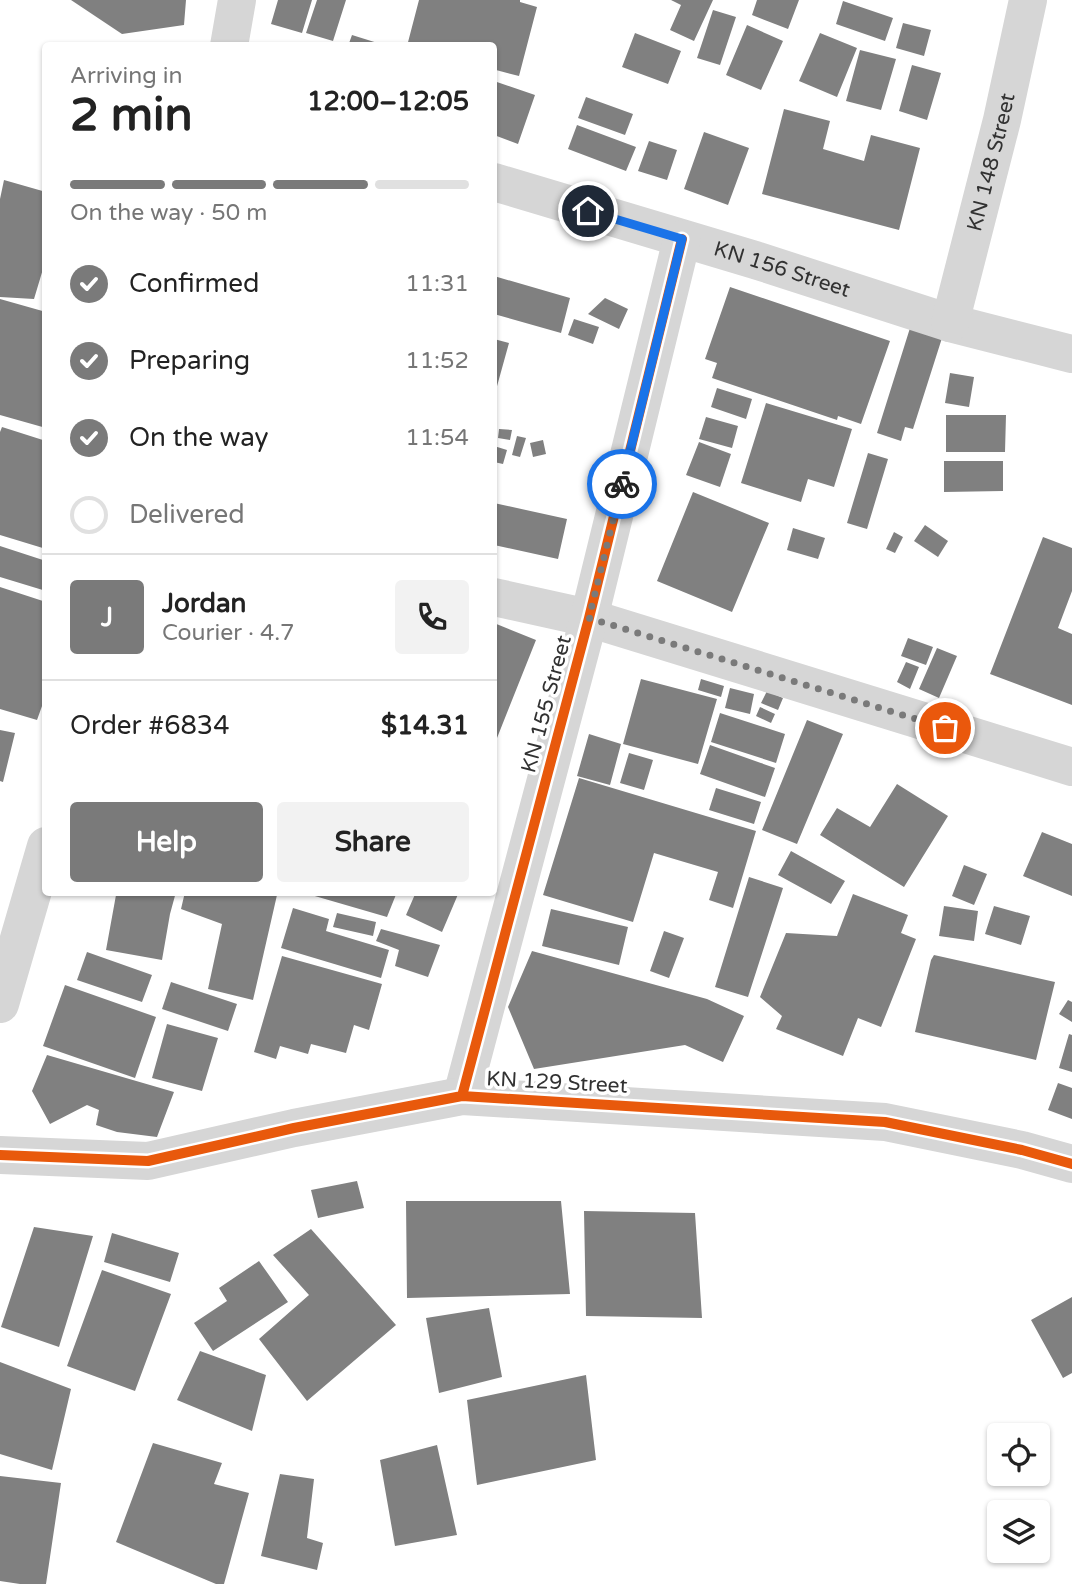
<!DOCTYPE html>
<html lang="en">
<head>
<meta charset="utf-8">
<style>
  body { margin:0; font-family:"Varela Round",sans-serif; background:#f2f2f2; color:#222; height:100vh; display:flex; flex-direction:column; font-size:26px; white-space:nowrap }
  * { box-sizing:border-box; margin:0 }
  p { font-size:23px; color:#767676 }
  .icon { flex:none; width:38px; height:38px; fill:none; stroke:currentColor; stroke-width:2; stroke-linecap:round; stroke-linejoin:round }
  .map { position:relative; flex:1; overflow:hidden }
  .sheet { position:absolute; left:42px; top:42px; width:455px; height:854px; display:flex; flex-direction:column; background:#fff; border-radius:7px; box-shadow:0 2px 5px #0004 }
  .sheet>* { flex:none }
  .controls { position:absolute; left:987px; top:1423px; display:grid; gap:14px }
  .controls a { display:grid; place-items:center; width:63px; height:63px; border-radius:7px; background:#fff; box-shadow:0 2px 5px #0004; font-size:35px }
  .pin { position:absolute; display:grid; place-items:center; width:60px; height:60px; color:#fff; margin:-30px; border:4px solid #fff; border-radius:50%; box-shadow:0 2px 7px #0007 }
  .courier { position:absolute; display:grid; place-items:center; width:70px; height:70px; margin:-35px; border:5px solid #1a73e8; border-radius:50%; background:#fff; color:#222; box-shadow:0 2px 9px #0007 }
  .head em { font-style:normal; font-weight:700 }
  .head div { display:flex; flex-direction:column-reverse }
  .head { display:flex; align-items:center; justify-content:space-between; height:119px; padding:0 28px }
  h1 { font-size:46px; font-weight:700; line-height:52px }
  .bar { display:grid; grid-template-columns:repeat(4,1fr); gap:10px 7px; align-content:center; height:84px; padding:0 28px }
  .bar i { height:9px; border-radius:5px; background:#e0e0e0 }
  .bar .on { background:#7a7a7a }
  .bar p { grid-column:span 4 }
  .line { display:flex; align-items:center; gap:18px; padding:0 28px; border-top:2px solid #e0e0e0 }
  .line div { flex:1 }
  .round { display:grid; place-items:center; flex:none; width:74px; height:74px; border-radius:7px; background:#f2f2f2 }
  ol { padding:0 28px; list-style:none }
  li { display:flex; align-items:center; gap:21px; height:77px }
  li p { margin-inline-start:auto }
  li .icon { padding:7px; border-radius:50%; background:#7a7a7a; color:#fff; stroke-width:4 }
  li:last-child { color:#767676 }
  li i { width:38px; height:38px; border:4px solid #e0e0e0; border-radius:50% }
  .action { display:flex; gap:14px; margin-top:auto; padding:14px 28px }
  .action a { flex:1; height:80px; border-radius:7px; background:#7a7a7a; color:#fff; font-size:28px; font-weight:700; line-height:80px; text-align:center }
  .action a+a { background:#f2f2f2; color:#222 }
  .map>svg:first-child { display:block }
</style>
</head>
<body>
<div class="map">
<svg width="1072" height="1584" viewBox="0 0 1072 1584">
  <rect width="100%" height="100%" fill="#fff"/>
  <path fill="#808080" d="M 71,0 L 186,0 L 184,25 L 122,34 Z
    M 278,0 L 312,0 L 302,33 L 271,24 Z
    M 317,0 L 346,0 L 333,41 L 306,33 Z
    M 419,0 L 520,0 L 520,2 L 537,7 L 519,76 L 496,70 L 496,65 L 494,64 L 494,46 L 407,46 Z
    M 671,0 L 713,0 L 694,41 L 670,30 L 681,5 Z
    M 757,0 L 799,0 L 788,29 L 752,15 Z
    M 843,1 L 893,18 L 885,41 L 836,24 Z
    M 713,10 L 736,17 L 720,65 L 697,58 Z
    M 903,23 L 931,30 L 924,56 L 896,48 Z
    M 747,25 L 783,41 L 761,90 L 726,75 Z
    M 635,33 L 681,51 L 668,84 L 622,67 Z
    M 820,33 L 857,48 L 837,97 L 799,81 Z
    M 352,35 L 384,45 L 384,46 L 348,46 Z
    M 860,50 L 896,59 L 881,110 L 846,101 Z
    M 912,65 L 941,73 L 927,120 L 899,111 Z
    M 494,81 L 535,95 L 518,144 L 494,135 Z
    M 586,97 L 633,114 L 625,135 L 578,118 Z
    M 784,109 L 830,121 L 823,149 L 864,161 L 871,135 L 920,148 L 899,230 L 762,194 Z
    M 577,125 L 636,147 L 626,171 L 568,149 Z
    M 704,132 L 749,148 L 728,205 L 684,189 Z
    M 649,141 L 677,150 L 667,180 L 638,171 Z
    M 4,180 L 46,192 L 46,259 L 34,299 L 0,297 L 0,199 Z
    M 494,276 L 570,298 L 561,333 L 494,314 Z
    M 730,287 L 890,341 L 861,424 L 838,416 L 837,420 L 712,378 L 717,363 L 705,359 Z
    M 605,298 L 628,309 L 619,329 L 588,314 Z
    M 0,299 L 46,312 L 46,428 L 0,415 Z
    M 574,319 L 599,327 L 593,344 L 568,335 Z
    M 910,328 L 942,338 L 913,429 L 905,427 L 901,441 L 877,433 Z
    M 494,339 L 509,343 L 494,397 Z
    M 950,373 L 974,377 L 969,407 L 945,403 Z
    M 717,388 L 752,399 L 746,419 L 711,407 Z
    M 766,403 L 852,429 L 834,487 L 808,479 L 801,502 L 741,483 Z
    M 946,415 L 1006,415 L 1005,452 L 946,452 Z
    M 706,417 L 738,426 L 732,448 L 699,439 Z
    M 2,427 L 46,441 L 46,549 L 0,535 L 0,432 Z
    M 499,429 L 512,430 L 510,440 L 498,438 Z
    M 517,436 L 526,438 L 520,457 L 512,455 Z
    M 543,440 L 546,454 L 533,457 L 530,443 Z
    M 699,442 L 731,454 L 720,487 L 686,475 Z
    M 494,446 L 507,450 L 503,464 L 494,462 Z
    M 868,453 L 888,459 L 867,529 L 847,523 Z
    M 944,461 L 1003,461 L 1003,491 L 944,492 Z
    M 693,492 L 769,523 L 732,612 L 657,581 Z
    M 494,503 L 567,519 L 558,559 L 494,545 Z
    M 925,525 L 948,541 L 938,557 L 914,541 Z
    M 793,528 L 825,538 L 818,559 L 787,550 Z
    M 894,532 L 903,537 L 895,553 L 886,549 Z
    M 1043,537 L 1072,548 L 1072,591 L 1058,628 L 1072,634 L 1072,705 L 990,674 Z
    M 0,546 L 46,561 L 46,591 L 0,577 Z
    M 0,587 L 46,602 L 46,695 L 37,720 L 0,709 Z
    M 494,623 L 536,640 L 497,738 L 494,736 Z
    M 908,638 L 933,647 L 926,665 L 901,656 Z
    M 937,648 L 957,656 L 939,698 L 919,689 Z
    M 906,662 L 919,667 L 910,689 L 897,682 Z
    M 641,679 L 717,699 L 698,764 L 623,744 Z
    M 701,679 L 724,686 L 721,697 L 698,690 Z
    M 730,688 L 754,694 L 750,714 L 725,708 Z
    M 767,691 L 783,698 L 778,710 L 761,703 Z
    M 760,707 L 775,714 L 771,723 L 756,716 Z
    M 720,713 L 785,734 L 776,763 L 711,742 Z
    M 807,720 L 843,734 L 797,844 L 762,830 Z
    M 0,730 L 15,733 L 3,782 L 0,781 Z
    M 589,734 L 621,744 L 610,785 L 577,776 Z
    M 710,745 L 775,768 L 765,797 L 700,774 Z
    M 629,753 L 653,760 L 644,790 L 620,783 Z
    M 579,778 L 756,831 L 733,908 L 709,900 L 718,872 L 654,853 L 633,922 L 543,895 Z
    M 897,784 L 948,816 L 904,887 L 820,835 L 837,808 L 870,827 Z
    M 716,788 L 761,802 L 754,824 L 709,810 Z
    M 1042,832 L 1072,844 L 1072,896 L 1023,876 Z
    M 791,851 L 845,881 L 831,904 L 778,875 Z
    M 964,865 L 987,874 L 974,905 L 952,896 Z
    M 749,877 L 783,888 L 748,997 L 715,987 Z
    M 109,892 L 176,892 L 170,914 L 162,960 L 106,950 L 116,895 Z
    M 185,892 L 266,892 L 277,895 L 253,1000 L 208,989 L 222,924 L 181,909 Z
    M 301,892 L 397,892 L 387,917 Z
    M 416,892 L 459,892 L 442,932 L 406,915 Z
    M 853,894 L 908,915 L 901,933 L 916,939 L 881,1027 L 858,1018 L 843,1056 L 776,1029 L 782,1016 L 760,997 L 786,933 L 837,936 Z
    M 944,906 L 978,911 L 974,941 L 939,936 Z
    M 994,906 L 1030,916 L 1021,945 L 985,934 Z
    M 293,908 L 329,919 L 326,931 L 389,950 L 381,978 L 281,948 Z
    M 551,909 L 628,927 L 619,965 L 542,946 Z
    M 337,913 L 376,922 L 373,936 L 333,927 Z
    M 381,929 L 440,945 L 428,977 L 395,966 L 399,950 L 376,941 Z
    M 664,931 L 684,938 L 669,978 L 650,971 Z
    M 532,951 L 707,999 L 744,1016 L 723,1062 L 685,1045 L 534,1069 L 508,1007 Z
    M 87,952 L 152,975 L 142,1002 L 77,980 Z
    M 934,955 L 1055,982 L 1036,1060 L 915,1032 L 931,960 Z
    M 282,956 L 382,984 L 369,1030 L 354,1025 L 346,1053 L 311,1044 L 308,1054 L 280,1046 L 276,1059 L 254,1052 Z
    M 171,982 L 237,1004 L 228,1031 L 162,1009 Z
    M 65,985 L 156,1017 L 135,1078 L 43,1046 Z
    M 1068,1000 L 1072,1002 L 1072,1022 L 1059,1014 Z
    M 167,1024 L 218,1038 L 202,1091 L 152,1078 Z
    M 1069,1034 L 1072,1035 L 1072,1072 L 1059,1068 Z
    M 47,1055 L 174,1092 L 157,1137 L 117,1132 L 96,1125 L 99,1110 L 87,1105 L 50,1124 L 32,1091 Z
    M 1058,1083 L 1072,1088 L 1072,1119 L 1048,1110 Z
    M 357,1181 L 364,1208 L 318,1218 L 311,1190 Z
    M 406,1201 L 561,1201 L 570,1294 L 407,1298 Z
    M 584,1211 L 695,1213 L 702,1318 L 586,1316 Z
    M 34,1227 L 93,1236 L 59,1347 L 1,1327 Z
    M 311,1229 L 396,1325 L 307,1401 L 259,1339 L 309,1295 L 273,1255 Z
    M 112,1233 L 179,1253 L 170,1282 L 104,1262 Z
    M 259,1261 L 288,1302 L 213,1351 L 194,1323 L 227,1301 L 219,1288 Z
    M 102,1270 L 171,1294 L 135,1391 L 67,1366 Z
    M 1072,1297 L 1072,1373 L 1063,1378 L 1031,1320 Z
    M 489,1308 L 502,1377 L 439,1393 L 426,1318 Z
    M 200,1351 L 266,1375 L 252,1431 L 177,1400 Z
    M 0,1362 L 71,1389 L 52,1470 L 0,1454 Z
    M 586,1375 L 596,1460 L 477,1485 L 467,1400 Z
    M 153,1443 L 222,1463 L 214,1484 L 249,1493 L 224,1584 L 216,1584 L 116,1542 Z
    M 437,1445 L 457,1535 L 395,1546 L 380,1460 Z
    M 280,1474 L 314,1479 L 307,1538 L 323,1543 L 317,1570 L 261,1556 Z
    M 0,1476 L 61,1483 L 46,1584 L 20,1584 L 0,1581 Z"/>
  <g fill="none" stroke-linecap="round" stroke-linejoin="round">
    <g stroke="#d6d6d6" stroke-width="38">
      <path d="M 229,46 L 237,0"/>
      <path id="s1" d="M 494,182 L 755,260 L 950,323 L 1072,354"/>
      <path id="s2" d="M 950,323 L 1002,120 L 1028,0"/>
      <path d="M 494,597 L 589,618 L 1072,767"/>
      <path d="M 0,1004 L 46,846"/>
      <path d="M 462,1096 L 589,618 L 682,239"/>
      <path d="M 0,1155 L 148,1161 L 294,1128 L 462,1096 L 885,1122 L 1022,1150 L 1072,1164"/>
    </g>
    <defs>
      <path id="cycleway" d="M 462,1096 L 589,618 L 682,239
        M 0,1155 L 148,1161 L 294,1128 L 462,1096 L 885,1122 L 1022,1150 L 1072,1164"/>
    </defs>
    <use href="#cycleway" stroke="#fff" stroke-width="15"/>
    <use href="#cycleway" stroke="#e8590c" stroke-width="10"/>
  </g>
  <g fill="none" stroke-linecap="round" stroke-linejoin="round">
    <path stroke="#7a7a7a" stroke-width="7" stroke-dasharray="0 12.6" d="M 622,484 L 589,618 L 945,728"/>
    <path stroke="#1a73e8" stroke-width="9" d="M 588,211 L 682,239 L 622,484"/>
  </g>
  <g text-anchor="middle" stroke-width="7" stroke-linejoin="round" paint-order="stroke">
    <g font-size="21" fill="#323232" stroke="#fff">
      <text dy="7" stroke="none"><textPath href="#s2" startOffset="166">KN 148 Street</textPath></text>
      <text dy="7" stroke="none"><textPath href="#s1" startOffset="301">KN 156 Street</textPath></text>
      <text transform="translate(546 704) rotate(-75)" y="7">KN 155 Street</text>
      <text transform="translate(557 1082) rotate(3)" y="7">KN 129 Street</text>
    </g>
  </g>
</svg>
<div class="controls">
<a><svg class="icon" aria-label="locate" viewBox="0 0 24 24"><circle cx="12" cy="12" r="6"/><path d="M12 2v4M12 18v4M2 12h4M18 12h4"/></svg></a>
<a><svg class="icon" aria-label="layers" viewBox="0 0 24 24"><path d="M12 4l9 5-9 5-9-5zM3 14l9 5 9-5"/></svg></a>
</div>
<div class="pin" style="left:945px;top:728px;background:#ea580c"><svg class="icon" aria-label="bag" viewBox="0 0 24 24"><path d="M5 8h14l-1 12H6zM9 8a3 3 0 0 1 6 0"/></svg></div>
<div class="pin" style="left:588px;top:211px;background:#1f2937"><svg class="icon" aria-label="home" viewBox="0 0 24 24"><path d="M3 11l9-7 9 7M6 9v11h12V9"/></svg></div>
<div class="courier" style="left:622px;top:484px"><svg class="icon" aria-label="bike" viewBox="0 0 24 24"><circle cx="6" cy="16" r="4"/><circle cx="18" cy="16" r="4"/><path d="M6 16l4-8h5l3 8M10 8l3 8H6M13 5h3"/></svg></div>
<section class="sheet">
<div class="head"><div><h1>2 min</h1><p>Arriving in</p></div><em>12:00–12:05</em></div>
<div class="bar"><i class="on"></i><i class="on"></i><i class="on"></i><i></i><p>On the way · 50 m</p></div>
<ol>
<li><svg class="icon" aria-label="check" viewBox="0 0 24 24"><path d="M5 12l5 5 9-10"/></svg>Confirmed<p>11:31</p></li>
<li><svg class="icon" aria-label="check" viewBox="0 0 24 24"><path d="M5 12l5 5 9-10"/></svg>Preparing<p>11:52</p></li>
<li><svg class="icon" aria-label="check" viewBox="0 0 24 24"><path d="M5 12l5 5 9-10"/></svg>On the way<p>11:54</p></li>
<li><i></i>Delivered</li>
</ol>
<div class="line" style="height:126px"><b class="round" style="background:#7a7a7a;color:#fff">J</b><div><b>Jordan</b><p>Courier · 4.7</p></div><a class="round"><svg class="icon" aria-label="phone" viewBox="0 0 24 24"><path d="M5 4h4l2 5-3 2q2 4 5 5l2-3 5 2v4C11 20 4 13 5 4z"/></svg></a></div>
<div class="line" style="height:91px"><div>Order #6834</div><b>$14.31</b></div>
<div class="action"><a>Help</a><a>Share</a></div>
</section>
</div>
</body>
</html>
